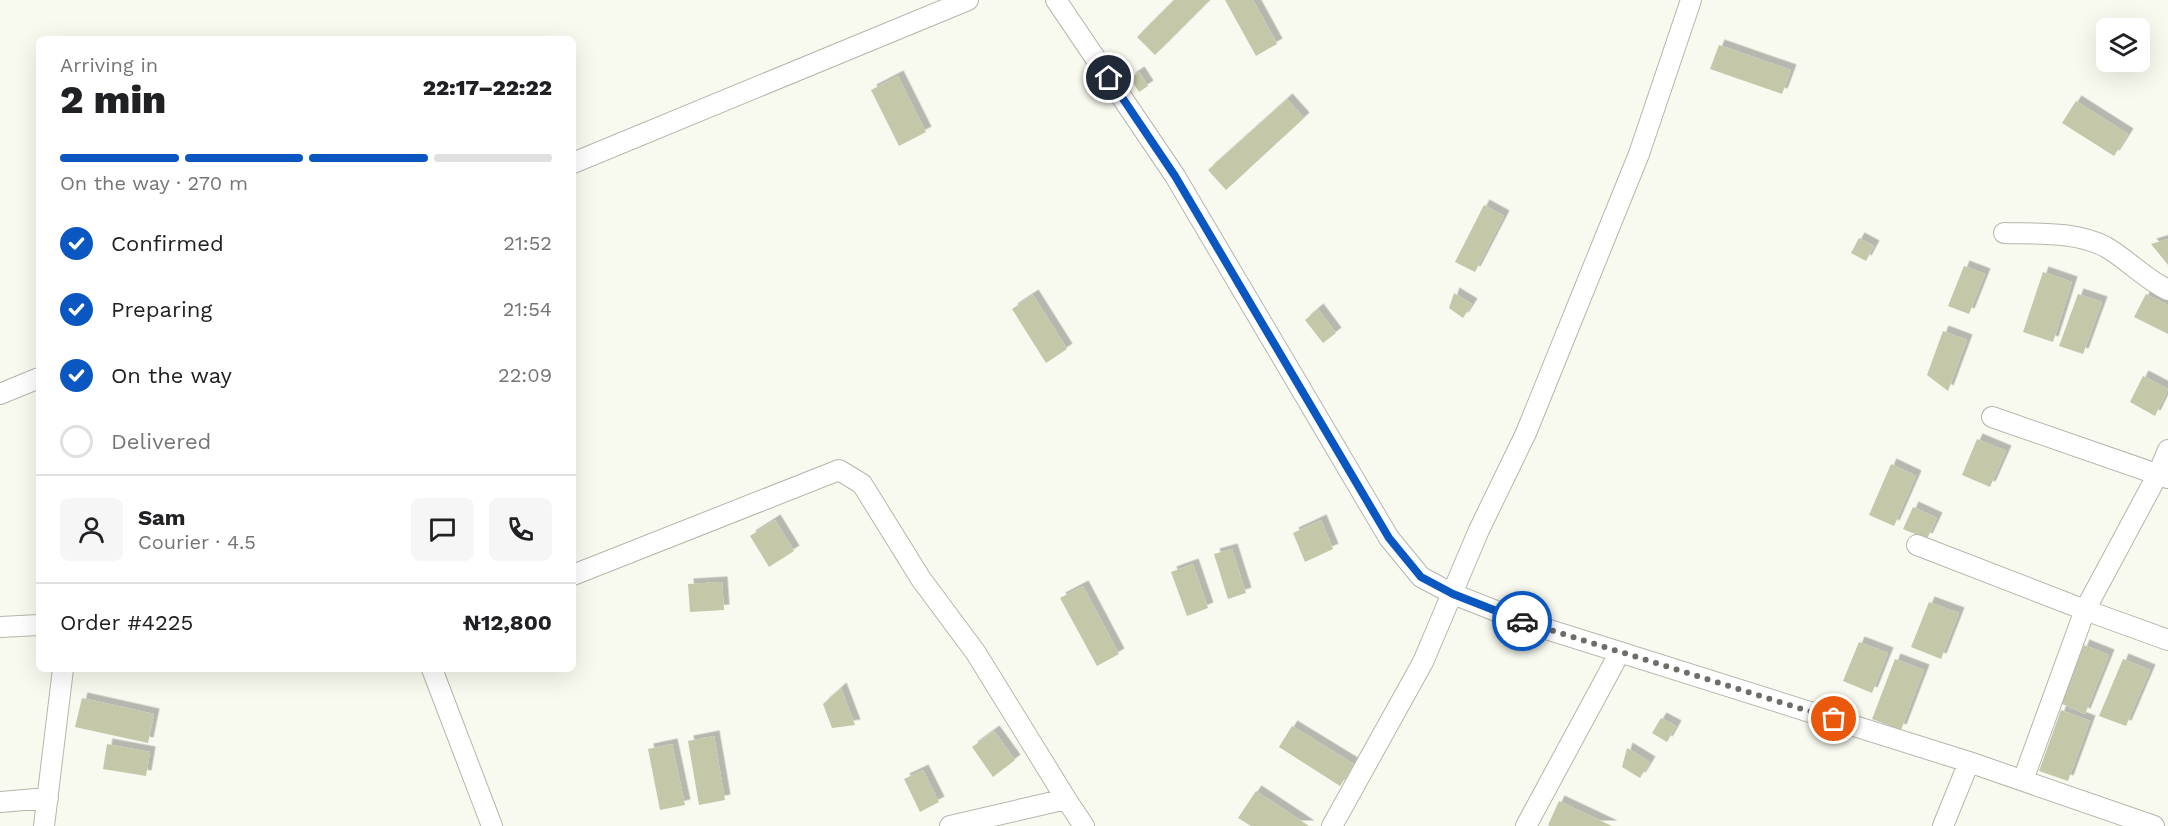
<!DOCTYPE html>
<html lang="en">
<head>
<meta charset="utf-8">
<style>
  body { margin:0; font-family:"Work Sans",sans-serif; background:#f6f6f6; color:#202124; height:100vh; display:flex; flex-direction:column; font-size:22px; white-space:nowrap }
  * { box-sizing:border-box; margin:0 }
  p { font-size:20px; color:#757577 }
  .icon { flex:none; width:33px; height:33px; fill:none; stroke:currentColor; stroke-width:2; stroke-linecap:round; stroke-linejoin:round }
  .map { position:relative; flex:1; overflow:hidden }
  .panel { position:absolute; left:36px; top:36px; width:540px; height:636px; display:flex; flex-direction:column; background:#fff; border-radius:9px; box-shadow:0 6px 24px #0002 }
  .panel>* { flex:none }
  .fabs { position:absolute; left:2096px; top:18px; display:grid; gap:12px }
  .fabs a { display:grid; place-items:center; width:54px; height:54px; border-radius:9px; background:#fff; box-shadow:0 6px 24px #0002; font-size:30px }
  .pin { position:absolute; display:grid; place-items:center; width:51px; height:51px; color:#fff; margin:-26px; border:3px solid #fff; border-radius:50%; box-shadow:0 2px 6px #0007 }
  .courier { position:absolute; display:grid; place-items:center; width:60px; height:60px; margin:-30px; border:4px solid #0b57c1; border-radius:50%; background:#fff; color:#222; box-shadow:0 2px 8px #0007 }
  .overview em { font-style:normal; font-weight:800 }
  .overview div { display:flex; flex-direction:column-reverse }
  .overview { display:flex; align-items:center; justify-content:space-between; height:102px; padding:0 24px }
  h1 { font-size:39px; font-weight:800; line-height:45px }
  .bar { display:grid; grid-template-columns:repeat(4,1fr); gap:9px 6px; align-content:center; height:72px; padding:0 24px }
  .bar i { height:8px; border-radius:4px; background:#e0e0e0 }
  .bar .current { background:#0b57c1 }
  .bar p { grid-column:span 4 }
  .line { display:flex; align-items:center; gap:15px; padding:0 24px; border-top:2px solid #e0e0e0 }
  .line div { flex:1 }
  .round { display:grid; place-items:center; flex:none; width:63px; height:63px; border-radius:9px; background:#f6f6f6 }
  ol { padding:0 24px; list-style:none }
  li { display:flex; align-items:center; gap:18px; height:66px }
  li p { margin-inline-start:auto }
  li .icon { padding:6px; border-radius:50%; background:#0b57c1; color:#fff; stroke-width:4 }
  li:last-child { color:#757577 }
  li i { width:33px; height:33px; border:3px solid #e0e0e0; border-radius:50% }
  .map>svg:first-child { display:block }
</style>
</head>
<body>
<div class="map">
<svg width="2168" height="826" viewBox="0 0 2168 826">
  <defs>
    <filter id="shadow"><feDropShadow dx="5.5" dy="-5.5" stdDeviation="0" flood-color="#0004"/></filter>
  </defs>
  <rect width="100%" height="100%" fill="#f8faef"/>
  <path fill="#c4c7a8" filter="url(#shadow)" d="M 1174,0 L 1210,0 L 1155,55 L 1137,37 Z
    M 1225,0 L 1253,0 L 1277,44 L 1256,56 Z
    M 1719,45 L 1791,70 L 1782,94 L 1710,69 Z
    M 1139,72 L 1148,86 L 1139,92 L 1130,78 Z
    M 898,76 L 926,132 L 899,146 L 871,90 Z
    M 1287,99 L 1304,118 L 1226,190 L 1208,170 Z
    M 2076,101 L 2128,134 L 2114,156 L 2062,123 Z
    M 1484,205 L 1504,216 L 1475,272 L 1455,262 Z
    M 1859,238 L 1874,246 L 1866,261 L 1851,253 Z
    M 2168,239 L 2168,265 L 2151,244 Z
    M 1964,266 L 1985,274 L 1969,314 L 1948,306 Z
    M 2043,272 L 2072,282 L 2053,342 L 2023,332 Z
    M 1454,293 L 1472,304 L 1463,318 L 1449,308 Z
    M 2078,294 L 2102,302 L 2083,354 L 2059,346 Z
    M 2146,294 L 2168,305 L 2168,334 L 2134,317 Z
    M 1033,295 L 1067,349 L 1046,363 L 1012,309 Z
    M 1318,309 L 1336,333 L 1323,343 L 1305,320 Z
    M 1943,331 L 1967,340 L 1948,391 L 1927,375 Z
    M 2143,376 L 2168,389 L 2155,416 L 2130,402 Z
    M 1977,439 L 2006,451 L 1990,487 L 1962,475 Z
    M 1891,464 L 1916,476 L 1894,526 L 1869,515 Z
    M 1913,507 L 1937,518 L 1927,539 L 1903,529 Z
    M 775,520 L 794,551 L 769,567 L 750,536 Z
    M 1321,520 L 1333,549 L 1305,562 L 1293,533 Z
    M 1232,549 L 1246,593 L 1228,599 L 1214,554 Z
    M 1193,564 L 1208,608 L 1187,616 L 1171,572 Z
    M 722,582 L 724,610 L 690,612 L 688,584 Z
    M 1083,586 L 1119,654 L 1097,666 L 1060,598 Z
    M 1929,602 L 1959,613 L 1941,659 L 1911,647 Z
    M 1859,642 L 1888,653 L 1872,693 L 1843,681 Z
    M 2084,645 L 2109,655 L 2085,714 L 2060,703 Z
    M 1895,659 L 1924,670 L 1901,730 L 1872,719 Z
    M 2123,659 L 2150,670 L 2126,726 L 2099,716 Z
    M 841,688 L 855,725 L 832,728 L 823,704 Z
    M 82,698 L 154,714 L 148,743 L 75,727 Z
    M 2061,710 L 2090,721 L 2068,781 L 2039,771 Z
    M 1661,718 L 1676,726 L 1667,742 L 1652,733 Z
    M 1292,726 L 1354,764 L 1340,786 L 1279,747 Z
    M 994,731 L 1015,760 L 993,777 L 972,747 Z
    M 714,736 L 725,800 L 699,805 L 688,741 Z
    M 107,744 L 150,752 L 146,776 L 103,769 Z
    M 672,744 L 685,805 L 660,810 L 648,749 Z
    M 1627,748 L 1650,762 L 1640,778 L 1622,767 Z
    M 923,770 L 939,802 L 920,812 L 904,779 Z
    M 1256,791 L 1309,826 L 1251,826 L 1238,818 Z
    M 1559,801 L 1612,826 L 1550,826 L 1548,825 Z"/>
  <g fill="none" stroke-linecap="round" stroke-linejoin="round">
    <defs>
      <path id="minor" d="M 1056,0 L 1175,176 L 1389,538 L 1421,577 L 1453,594 L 1524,622 L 1969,762 L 2154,826
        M 573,163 L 968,0
        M 2004,233 C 2037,234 2075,231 2106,247 C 2128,260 2145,279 2168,290
        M 0,394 L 39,378
        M 1992,417 L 2168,478
        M 2168,450 L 2158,474 L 2085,610 L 2168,640
        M 1917,545 L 2085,610 L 2023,780
        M 573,575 L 839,470 L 862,484 L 921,579 L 976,653 L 1066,799
        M 0,627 L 39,625
        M 432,669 L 492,826
        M 0,802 L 48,798
        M 44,826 L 63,669
        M 950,826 L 1066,799 L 1084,826
        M 1332,826 L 1423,662 L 1479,530 L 1526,433 L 1639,154 L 1691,0
        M 1526,826 L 1620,652
        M 1943,826 L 1969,762"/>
    </defs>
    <use href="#minor" stroke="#b5b6ac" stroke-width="22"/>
    <use href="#minor" stroke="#fff" stroke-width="20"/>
  </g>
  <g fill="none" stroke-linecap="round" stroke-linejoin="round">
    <path stroke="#6d6e68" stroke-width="6" stroke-dasharray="0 10.8" d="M 1522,621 L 1834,719"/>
    <path stroke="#0b57c1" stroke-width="8" d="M 1109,78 L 1175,176 L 1389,538 L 1421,577 L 1453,594 L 1522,621"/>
  </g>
</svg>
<div class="fabs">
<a><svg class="icon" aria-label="layers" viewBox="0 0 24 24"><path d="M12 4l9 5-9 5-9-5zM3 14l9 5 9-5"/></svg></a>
</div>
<div class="pin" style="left:1834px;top:719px;background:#ea580c"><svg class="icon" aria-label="bag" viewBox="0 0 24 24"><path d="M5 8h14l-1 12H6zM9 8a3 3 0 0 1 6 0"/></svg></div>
<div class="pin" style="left:1109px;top:78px;background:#1f2937"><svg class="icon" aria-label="home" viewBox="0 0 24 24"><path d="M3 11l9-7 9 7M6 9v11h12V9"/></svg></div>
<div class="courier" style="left:1522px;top:621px"><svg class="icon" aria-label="car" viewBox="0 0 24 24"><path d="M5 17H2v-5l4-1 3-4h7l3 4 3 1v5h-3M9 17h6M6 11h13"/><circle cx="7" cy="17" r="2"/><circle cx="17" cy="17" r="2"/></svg></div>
<section class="panel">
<div class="overview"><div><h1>2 min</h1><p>Arriving in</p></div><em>22:17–22:22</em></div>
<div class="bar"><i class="current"></i><i class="current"></i><i class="current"></i><i></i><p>On the way · 270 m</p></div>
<ol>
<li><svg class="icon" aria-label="check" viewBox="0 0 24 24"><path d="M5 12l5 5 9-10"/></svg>Confirmed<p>21:52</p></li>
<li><svg class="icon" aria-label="check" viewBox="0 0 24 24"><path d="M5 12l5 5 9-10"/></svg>Preparing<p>21:54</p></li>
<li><svg class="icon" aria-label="check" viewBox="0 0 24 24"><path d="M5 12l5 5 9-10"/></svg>On the way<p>22:09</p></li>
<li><i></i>Delivered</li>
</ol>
<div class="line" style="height:108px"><a class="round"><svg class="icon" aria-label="person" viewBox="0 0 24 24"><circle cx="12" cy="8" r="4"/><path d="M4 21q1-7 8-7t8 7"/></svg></a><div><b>Sam</b><p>Courier · 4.5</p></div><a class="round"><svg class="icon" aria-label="chat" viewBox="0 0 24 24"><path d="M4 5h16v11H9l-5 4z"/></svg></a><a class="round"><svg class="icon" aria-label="phone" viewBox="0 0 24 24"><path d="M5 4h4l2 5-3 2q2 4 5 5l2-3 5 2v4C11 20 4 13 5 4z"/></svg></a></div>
<div class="line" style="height:78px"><div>Order #4225</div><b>₦12,800</b></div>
</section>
</div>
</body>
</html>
